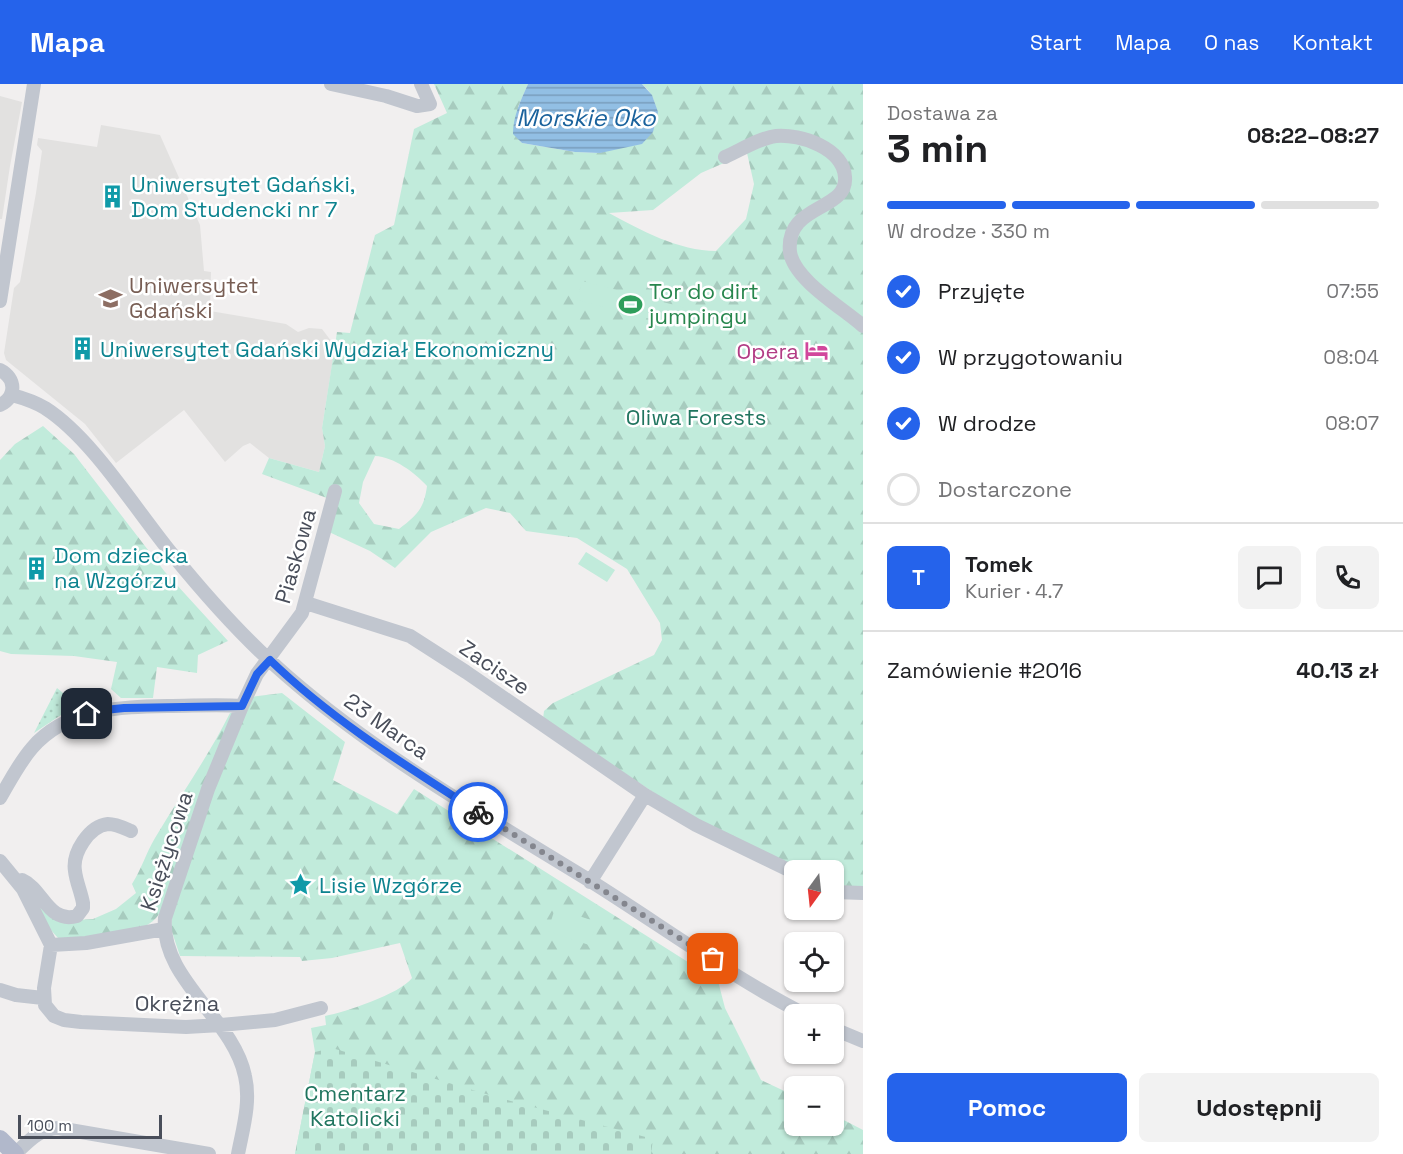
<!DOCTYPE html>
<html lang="pl">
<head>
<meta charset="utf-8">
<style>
  body { margin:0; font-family:"Space Grotesk",sans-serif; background:#f2f2f2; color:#202124; height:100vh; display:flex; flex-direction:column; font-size:22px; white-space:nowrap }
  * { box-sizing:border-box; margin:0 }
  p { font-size:20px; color:#757577 }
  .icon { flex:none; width:33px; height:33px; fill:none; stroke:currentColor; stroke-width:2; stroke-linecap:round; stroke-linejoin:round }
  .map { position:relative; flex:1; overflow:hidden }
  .side { display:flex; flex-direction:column; background:#fff; width:540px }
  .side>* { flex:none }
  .needle { width:39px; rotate:195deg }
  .fabs { position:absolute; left:784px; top:776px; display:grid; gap:12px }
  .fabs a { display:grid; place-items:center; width:60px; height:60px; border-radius:9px; background:#fff; box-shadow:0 2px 4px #0004; font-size:30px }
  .scale { position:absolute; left:18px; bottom:15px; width:144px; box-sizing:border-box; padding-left:6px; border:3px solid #494e5a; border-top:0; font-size:16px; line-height:21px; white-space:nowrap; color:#494e5a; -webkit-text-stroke:4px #fff; paint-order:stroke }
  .pin { position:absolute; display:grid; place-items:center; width:51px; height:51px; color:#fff; margin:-26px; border-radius:12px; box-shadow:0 3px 9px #0006 }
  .courier { position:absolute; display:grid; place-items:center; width:60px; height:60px; margin:-30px; border:4px solid #2563eb; border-radius:50%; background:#fff; color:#222; box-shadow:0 2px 8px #0007 }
  .overview em { font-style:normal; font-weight:700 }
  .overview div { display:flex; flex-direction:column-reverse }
  .overview { display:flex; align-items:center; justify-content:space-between; height:102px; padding:0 24px }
  h1 { font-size:39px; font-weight:700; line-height:45px }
  .bar { display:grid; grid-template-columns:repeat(4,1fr); gap:9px 6px; align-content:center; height:72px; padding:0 24px }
  .bar i { height:8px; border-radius:4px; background:#e0e0e0 }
  .bar .current { background:#2563eb }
  .bar p { grid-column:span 4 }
  .line { display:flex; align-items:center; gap:15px; padding:0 24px; border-top:2px solid #e0e0e0 }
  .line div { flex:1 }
  .round { display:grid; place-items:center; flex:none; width:63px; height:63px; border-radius:9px; background:#f2f2f2 }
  ol { padding:0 24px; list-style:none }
  li { display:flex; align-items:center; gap:18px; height:66px }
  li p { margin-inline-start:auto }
  li .icon { padding:6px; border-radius:50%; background:#2563eb; color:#fff; stroke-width:4 }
  li:last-child { color:#757577 }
  li i { width:33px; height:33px; border:3px solid #e0e0e0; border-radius:50% }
  .action { display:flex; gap:12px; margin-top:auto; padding:12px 24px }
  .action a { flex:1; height:69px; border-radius:9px; background:#2563eb; color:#fff; font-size:24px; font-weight:700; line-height:69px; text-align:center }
  .action a+a { background:#f2f2f2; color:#202124 }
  header { display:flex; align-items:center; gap:36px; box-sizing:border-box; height:84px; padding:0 30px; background:#2563eb; color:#fff }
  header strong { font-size:28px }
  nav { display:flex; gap:33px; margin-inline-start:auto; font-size:21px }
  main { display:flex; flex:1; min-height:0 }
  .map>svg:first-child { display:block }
</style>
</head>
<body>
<header>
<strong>Mapa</strong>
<nav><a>Start</a><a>Mapa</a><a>O nas</a><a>Kontakt</a></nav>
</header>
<main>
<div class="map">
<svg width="863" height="1070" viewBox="0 0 863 1070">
  <defs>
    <pattern id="grass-dots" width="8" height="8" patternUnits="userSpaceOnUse" patternTransform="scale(1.5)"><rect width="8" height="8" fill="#c1ebdb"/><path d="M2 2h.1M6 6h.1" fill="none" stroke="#a7cbbe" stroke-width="1.8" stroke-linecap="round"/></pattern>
    <pattern id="forest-firs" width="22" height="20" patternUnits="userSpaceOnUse" patternTransform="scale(1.5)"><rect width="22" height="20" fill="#c1ebdb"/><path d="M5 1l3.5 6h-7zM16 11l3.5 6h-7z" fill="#a7cbbe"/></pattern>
    <pattern id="cemetery-stones" width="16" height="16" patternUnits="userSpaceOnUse" patternTransform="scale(1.5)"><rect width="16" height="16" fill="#c1ebdb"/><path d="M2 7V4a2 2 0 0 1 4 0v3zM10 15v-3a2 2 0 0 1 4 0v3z" fill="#a7cbbe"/></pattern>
    <pattern id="water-rules" width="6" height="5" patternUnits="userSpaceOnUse" patternTransform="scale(1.5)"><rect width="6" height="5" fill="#92bfe4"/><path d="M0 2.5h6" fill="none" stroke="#799dbc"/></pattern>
  </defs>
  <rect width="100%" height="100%" fill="#f1efef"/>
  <path fill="#e2e1e0" d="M 0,12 L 22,18 L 10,82 L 2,135 L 0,135 Z
    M 101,41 L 160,51 L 200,141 L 204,187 L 211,188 L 210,227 L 286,240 L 298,248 L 309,244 L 322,245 L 335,262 L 322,344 L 325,362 L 319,388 L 269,374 L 250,359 L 243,362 L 225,378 L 184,326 L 116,379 L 85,340 L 6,276 L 4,269 L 14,204 L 20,198 L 36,109 L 42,67 L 37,61 L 38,54 L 97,63 Z"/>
  <path fill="url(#grass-dots)" d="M 57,604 L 69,614 L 85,614 L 87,621 L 64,629 L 34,649 Z"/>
  <path fill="url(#forest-firs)" fill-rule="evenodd" d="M 434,0 L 528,0 L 518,23 L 519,56 L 522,59 L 575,68 L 600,69 L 655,41 C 658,24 655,11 642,0 L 863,0 L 863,803 L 834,801 L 834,786 L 799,786 L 698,738 L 543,635 L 544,627 L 553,619 L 654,571 L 662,556 L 660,539 L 627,485 L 577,454 L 526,447 L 510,429 L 486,424 L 431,448 L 395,484 L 370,467 L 329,448 L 335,417 L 262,390 L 269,374 L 319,388 L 325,362 L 322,344 L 337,248 L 350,249 L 375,151 L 394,141 L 414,45 L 447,29 ZM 747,69 L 754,100 L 746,135 L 716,167 C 679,167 640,146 609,129 L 653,126 L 701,89 ZM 375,372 C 394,373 414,388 427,402 C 424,425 417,431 399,445 L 374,440 L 359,419 L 363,398 Z
    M 43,342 L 74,370 L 165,488 L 228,557 L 198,571 L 197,589 L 157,583 L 153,614 L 121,614 L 111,605 L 117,578 L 74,572 L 11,570 L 0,567 L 0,376 L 15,360 Z
    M 282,609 L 345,658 L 333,696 L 397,730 L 414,705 L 718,897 L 725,924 L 761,996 L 795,1012 L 795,1041 L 834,1041 L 834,1031 L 863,1046 L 863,1070 L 295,1070 L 315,968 L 311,944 L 326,941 L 325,932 C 345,928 400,910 412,894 L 400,859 L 332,874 L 302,877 L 300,873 L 180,872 L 171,845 L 172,830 L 199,740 L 251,613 Z
    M 230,629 L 233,629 L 169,809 C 165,817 162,828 156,834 C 139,854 83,853 59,855 C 48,843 37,831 37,815 L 58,837 L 93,835 L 116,825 L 136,809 L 132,800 C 141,786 146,769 155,754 C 180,712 208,673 230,629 Z"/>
  <path fill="url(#cemetery-stones)" d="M 332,964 L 496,1013 L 653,1055 L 651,1070 L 295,1070 L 315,968 Z"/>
  <path fill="#c1ebdb" d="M 582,197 L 686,224 L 681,243 L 577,216 Z
    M 586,468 L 615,486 L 607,498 L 578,480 Z
    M 555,824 L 597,838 L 589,861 L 548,847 Z"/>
  <path fill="url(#water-rules)" d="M 528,0 L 642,0 L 652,11 L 658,28 L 653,48 L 642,60 L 600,69 L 575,68 L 522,59 L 513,50 C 513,32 521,16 528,0 Z"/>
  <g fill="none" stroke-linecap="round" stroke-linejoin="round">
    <path stroke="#c1c6cf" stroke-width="14" d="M 331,0 L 386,12 L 417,22 L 430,20 L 421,0
      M 725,73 C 741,66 759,54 776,52 C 801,50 843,64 845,93 C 848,128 785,119 790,168 C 794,196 843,224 863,242
      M 0,217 L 34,0
      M 0,286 C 16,294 17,313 0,321
      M 12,311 C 23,314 35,318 45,324 C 92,354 135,425 172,470 C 207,513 245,556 287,592 C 380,673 488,734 592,798 C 662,842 730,892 804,930
      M 306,519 L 410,552 L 466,588 L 645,711 L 696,741 L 795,789
      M 0,714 C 10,697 19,679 32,664 C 66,624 120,623 168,622 C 192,622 218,620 242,622
      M 0,777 L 23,805 L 51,861 L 44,904 L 45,921 L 54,932 L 64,936 L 81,938 L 186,943 L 221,941 L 275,936 L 321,924
      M 22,796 C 43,805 48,840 77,832 L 83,824 L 83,819 C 81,808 76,797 75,787 C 72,769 89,742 108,740 C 116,740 124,744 131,747
      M 590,798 L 645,711
      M 834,808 L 863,809
      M 51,861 L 86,859 L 164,845
      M 0,906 L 16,911 L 43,914
      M 834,945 L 863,957
      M 15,1070 C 28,1058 38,1045 58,1044 L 209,1070
      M 238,1070 C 243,1044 251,1018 245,992 C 233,934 160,895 165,834 L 208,705 L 242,622 L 257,590 L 302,529 L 335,407"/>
    <path stroke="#b1b8cb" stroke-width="18" d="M 0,1055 L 15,1070"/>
  </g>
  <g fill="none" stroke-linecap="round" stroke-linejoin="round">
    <path stroke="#84868e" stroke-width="6" stroke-dasharray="0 10.8" d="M 478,728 L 713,875"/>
    <path stroke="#2563eb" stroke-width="8" d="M 87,630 L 95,627 L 124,624 L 242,622 L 257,590 L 270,576 C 332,636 405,681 478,728"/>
  </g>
  <defs>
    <symbol id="building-bare" viewBox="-9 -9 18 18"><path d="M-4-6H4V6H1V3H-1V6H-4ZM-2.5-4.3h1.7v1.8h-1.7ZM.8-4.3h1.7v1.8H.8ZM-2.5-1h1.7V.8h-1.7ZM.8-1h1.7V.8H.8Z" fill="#0f9aa8" stroke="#fff" stroke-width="2.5" paint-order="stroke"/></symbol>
    <symbol id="university-bare" viewBox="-9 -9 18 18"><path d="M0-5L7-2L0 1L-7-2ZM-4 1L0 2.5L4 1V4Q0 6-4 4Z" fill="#8d6e63" stroke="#fff" stroke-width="2.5" paint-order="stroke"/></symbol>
    <symbol id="stadium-bare" viewBox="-9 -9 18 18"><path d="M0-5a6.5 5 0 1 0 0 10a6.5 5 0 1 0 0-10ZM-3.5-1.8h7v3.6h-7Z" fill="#2e9e5b" stroke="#fff" stroke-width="2.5" paint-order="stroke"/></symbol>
    <symbol id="hotel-bare" viewBox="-9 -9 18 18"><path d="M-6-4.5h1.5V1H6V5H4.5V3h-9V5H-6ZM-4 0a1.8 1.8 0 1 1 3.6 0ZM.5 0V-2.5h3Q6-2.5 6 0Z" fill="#d1479c" stroke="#fff" stroke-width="2.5" paint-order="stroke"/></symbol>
    <symbol id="sight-bare" viewBox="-9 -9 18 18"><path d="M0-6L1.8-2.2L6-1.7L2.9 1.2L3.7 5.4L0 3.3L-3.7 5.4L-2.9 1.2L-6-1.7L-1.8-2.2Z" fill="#0f9aa8" stroke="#fff" stroke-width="2.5" paint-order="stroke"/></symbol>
  </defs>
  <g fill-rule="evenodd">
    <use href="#building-bare" x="96" y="96" width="33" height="33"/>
    <use href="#university-bare" x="94" y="198" width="33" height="33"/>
    <use href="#stadium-bare" x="614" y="204" width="33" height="33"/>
    <use href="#building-bare" x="66" y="248" width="33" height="33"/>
    <use href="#hotel-bare" x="800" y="250" width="33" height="33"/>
    <use href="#building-bare" x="20" y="468" width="33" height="33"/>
    <use href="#sight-bare" x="284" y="784" width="33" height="33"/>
  </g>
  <g text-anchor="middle" stroke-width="5" stroke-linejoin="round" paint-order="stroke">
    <g font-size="22" fill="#0d838f" stroke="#fff" text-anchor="start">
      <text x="131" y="108">Uniwersytet Gdański,<tspan x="131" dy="25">Dom Studencki nr 7</tspan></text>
      <text x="100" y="273">Uniwersytet Gdański Wydział Ekonomiczny</text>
      <text x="54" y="479">Dom dziecka<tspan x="54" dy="25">na Wzgórzu</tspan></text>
      <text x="319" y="809">Lisie Wzgórze</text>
    </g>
    <g font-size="22" fill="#785e54" stroke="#fff" text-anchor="start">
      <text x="129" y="209">Uniwersytet<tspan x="129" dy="25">Gdański</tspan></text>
    </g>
    <g font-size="22" fill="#27864d" stroke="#fff" text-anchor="start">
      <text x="649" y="215">Tor do dirt<tspan x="649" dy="25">jumpingu</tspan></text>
    </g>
    <g font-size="22" fill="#b23c85" stroke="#fff" text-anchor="end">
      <text x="799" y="275">Opera</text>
    </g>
    <g font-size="22" fill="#20755f" stroke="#fff">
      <text x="696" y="341">Oliwa Forests</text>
      <text x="355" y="1017">Cmentarz<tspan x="355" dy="25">Katolicki</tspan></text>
    </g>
    <g font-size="22" fill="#494e5a" stroke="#fff">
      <text transform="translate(295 472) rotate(-74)" y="8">Piaskowa</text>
      <text transform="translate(495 583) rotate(34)" y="8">Zacisze</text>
      <text transform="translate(387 642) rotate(35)" y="8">23 Marca</text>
      <text transform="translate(166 767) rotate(-72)" y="8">Księżycowa</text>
      <text x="177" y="927">Okrężna</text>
    </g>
    <g font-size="24" font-style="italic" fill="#1a629c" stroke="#fff">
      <text x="586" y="42">Morskie Oko</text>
    </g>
  </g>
</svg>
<div class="fabs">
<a><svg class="needle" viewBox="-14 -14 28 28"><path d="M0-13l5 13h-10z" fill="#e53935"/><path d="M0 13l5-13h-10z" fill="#757577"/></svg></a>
<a><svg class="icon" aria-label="locate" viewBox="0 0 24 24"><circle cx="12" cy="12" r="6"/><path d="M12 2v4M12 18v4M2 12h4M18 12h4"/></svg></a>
<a>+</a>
<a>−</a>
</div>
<div class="scale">100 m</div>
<div class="pin" style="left:713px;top:875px;background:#ea580c"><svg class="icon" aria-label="bag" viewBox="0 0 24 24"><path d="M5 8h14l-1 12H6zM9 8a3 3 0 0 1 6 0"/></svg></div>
<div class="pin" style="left:87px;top:630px;background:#1f2937"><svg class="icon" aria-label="home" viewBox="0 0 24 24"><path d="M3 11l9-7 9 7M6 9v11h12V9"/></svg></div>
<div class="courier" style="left:478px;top:728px"><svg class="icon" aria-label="bike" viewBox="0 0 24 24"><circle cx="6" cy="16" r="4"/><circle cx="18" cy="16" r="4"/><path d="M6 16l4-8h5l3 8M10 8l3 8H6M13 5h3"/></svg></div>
</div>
<section class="side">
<div class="overview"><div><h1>3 min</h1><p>Dostawa za</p></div><em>08:22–08:27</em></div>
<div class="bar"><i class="current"></i><i class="current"></i><i class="current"></i><i></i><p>W drodze · 330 m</p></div>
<ol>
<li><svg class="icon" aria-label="check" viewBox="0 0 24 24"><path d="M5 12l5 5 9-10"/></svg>Przyjęte<p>07:55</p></li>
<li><svg class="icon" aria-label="check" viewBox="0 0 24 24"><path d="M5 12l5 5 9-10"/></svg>W przygotowaniu<p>08:04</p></li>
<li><svg class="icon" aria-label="check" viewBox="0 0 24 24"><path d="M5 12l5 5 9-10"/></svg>W drodze<p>08:07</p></li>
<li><i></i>Dostarczone</li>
</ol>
<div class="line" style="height:108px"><b class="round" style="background:#2563eb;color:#fff">T</b><div><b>Tomek</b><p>Kurier · 4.7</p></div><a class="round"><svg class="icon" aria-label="chat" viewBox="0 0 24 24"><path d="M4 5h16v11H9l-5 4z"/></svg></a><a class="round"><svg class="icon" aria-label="phone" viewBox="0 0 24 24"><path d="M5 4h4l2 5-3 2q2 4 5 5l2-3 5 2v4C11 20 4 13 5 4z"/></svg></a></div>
<div class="line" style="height:78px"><div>Zamówienie #2016</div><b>40.13 zł</b></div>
<div class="action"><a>Pomoc</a><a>Udostępnij</a></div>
</section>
</main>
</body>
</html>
